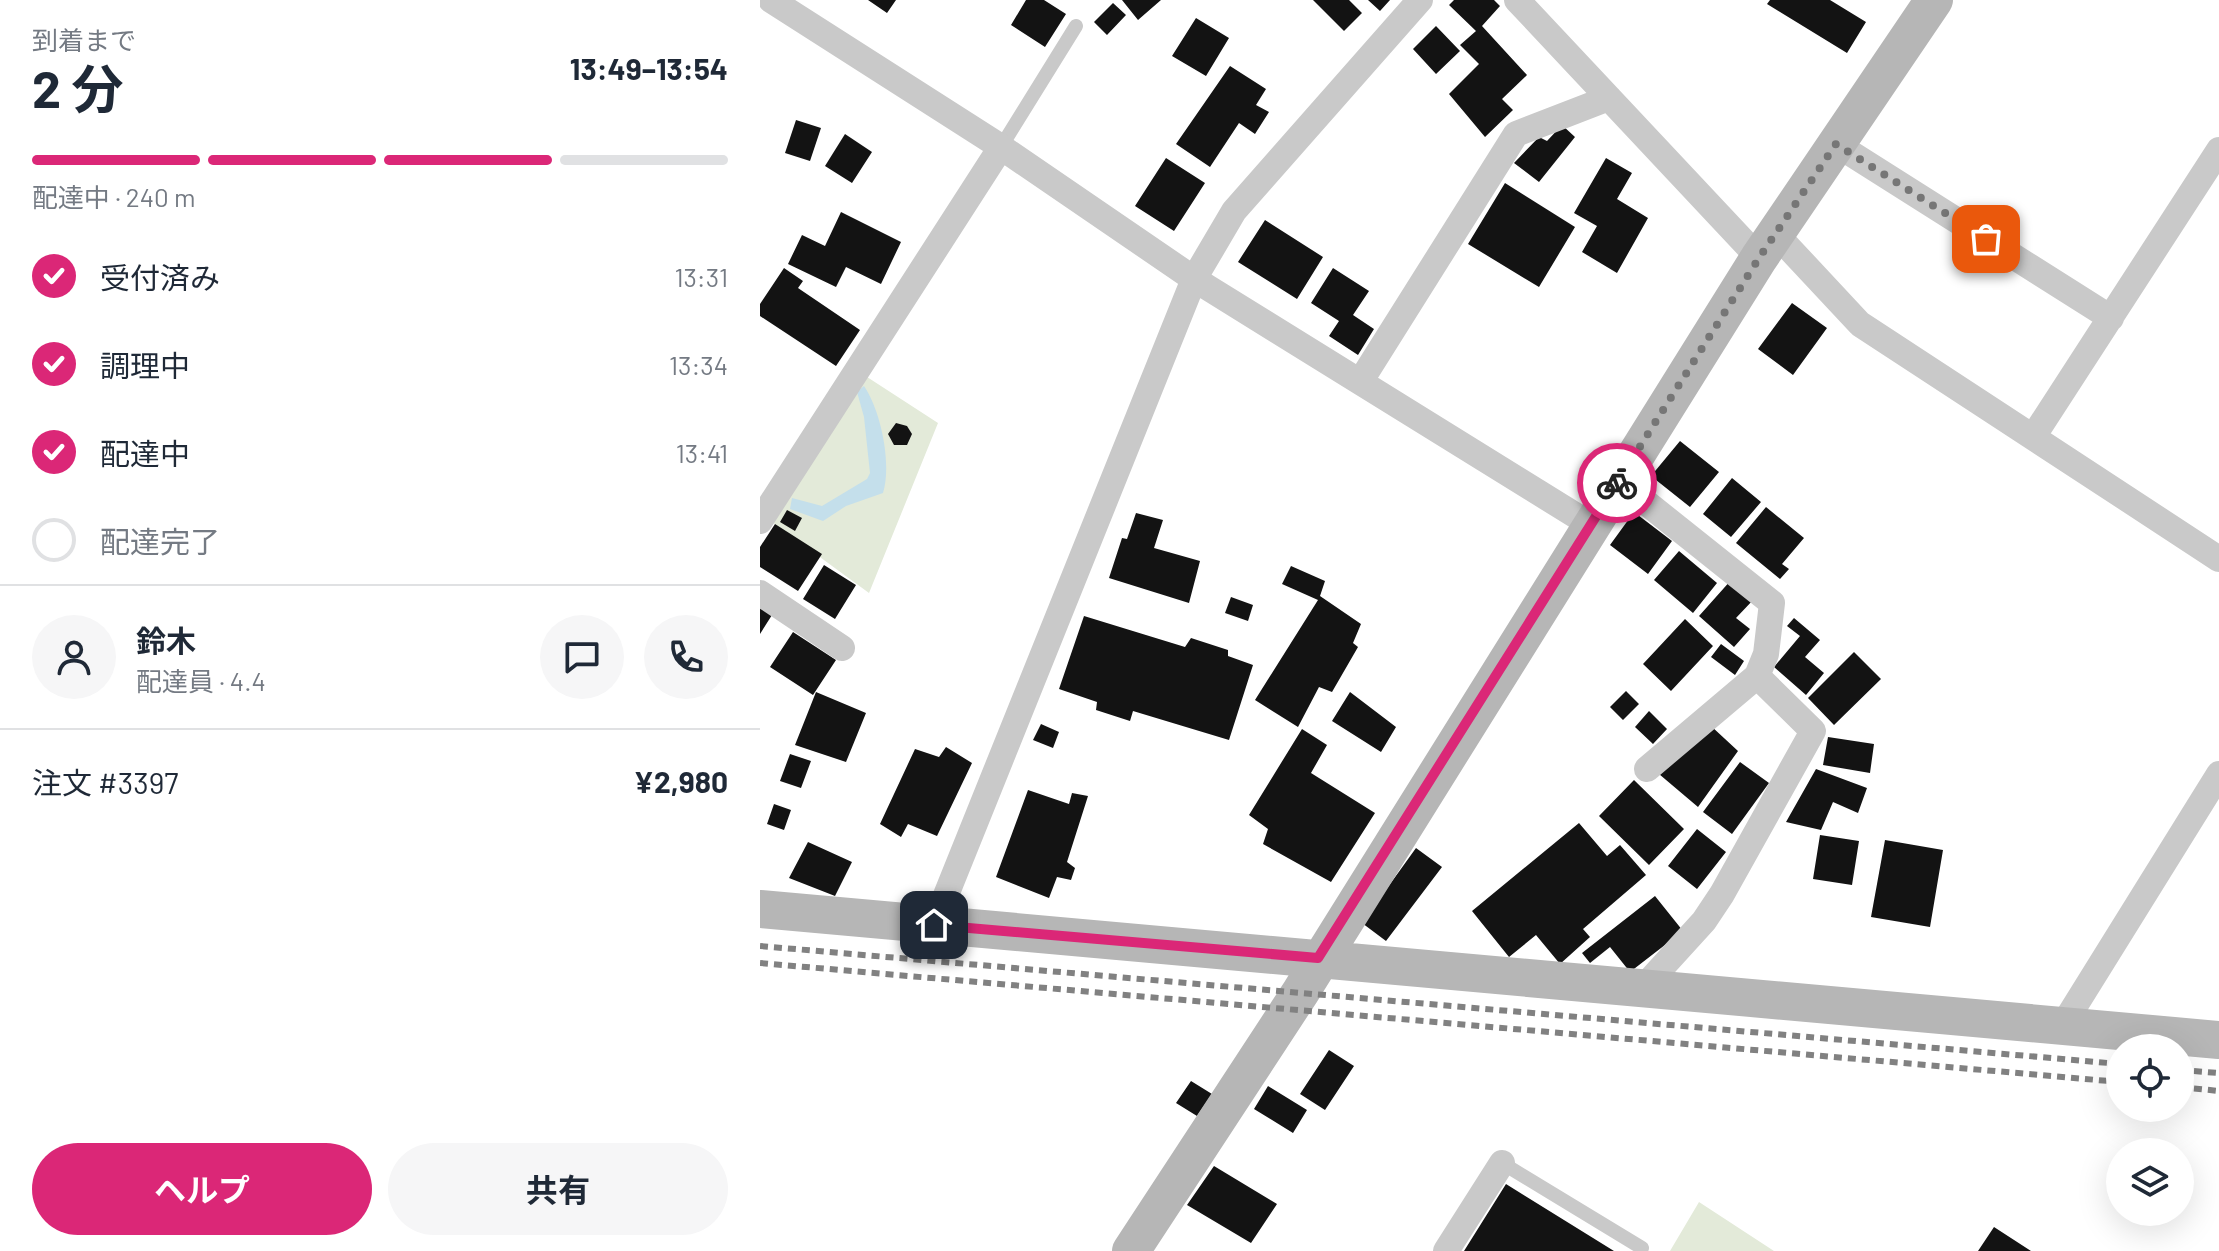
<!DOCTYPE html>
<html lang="ja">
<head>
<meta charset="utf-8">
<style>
  body { margin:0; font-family:Barlow,"Noto Sans JP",sans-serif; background:#f6f6f7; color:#1f2937; height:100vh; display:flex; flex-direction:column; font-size:30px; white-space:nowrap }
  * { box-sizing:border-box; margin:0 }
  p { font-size:26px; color:#747a83 }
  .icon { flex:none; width:44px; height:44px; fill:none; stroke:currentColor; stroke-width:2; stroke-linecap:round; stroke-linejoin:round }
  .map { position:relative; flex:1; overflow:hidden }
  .side { display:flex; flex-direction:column; background:#fff; width:760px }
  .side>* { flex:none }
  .buttons { position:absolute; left:1346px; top:1034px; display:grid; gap:16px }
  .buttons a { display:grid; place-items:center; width:88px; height:88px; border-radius:50%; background:#fff; box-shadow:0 8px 32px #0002; font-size:40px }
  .pin { position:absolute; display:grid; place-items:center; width:68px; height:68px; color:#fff; margin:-34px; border-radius:16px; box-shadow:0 4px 12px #0006 }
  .courier { position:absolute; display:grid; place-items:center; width:80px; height:80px; margin:-40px; border:6px solid #db2777; border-radius:50%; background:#fff; color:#222; box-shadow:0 2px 10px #0007 }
  .headline em { font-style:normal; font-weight:700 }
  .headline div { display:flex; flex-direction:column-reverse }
  .headline { display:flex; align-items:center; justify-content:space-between; height:136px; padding:0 32px }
  h1 { font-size:52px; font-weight:700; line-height:60px }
  .bar { display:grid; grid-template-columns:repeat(4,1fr); gap:12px 8px; align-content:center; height:96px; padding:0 32px }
  .bar i { height:10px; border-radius:6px; background:#e0e1e3 }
  .bar .selected { background:#db2777 }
  .bar p { grid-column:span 4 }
  .line { display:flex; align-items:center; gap:20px; padding:0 32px; border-top:2px solid #e0e1e3 }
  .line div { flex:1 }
  .round { display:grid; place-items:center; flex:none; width:84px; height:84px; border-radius:42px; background:#f6f6f7 }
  ol { padding:0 32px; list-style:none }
  li { display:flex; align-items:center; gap:24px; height:88px }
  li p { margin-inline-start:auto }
  li .icon { padding:8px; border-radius:50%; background:#db2777; color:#fff; stroke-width:4 }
  li:last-child { color:#747a83 }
  li i { width:44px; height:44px; border:4px solid #e0e1e3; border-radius:50% }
  .button { display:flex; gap:16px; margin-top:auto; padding:16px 32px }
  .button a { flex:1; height:92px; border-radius:48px; background:#db2777; color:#fff; font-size:32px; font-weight:700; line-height:92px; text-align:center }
  .button a+a { background:#f6f6f7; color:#1f2937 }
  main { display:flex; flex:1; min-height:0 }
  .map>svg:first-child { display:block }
</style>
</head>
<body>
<main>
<section class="side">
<div class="headline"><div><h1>2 分</h1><p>到着まで</p></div><em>13:49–13:54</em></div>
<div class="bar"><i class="selected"></i><i class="selected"></i><i class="selected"></i><i></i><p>配達中 · 240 m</p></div>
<ol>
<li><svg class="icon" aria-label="check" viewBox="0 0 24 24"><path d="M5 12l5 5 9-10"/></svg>受付済み<p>13:31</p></li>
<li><svg class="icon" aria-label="check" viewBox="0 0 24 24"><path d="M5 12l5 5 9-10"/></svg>調理中<p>13:34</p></li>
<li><svg class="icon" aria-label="check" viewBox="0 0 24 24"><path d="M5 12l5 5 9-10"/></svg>配達中<p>13:41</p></li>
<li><i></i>配達完了</li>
</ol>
<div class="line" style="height:144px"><a class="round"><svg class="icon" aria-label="person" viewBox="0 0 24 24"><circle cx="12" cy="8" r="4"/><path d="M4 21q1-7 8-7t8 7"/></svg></a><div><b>鈴木</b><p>配達員 · 4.4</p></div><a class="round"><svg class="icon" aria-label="chat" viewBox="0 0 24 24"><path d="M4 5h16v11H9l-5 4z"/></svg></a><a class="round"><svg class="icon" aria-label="phone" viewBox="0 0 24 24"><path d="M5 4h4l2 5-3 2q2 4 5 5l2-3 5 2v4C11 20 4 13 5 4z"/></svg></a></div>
<div class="line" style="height:104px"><div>注文 #3397</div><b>¥2,980</b></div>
<div class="button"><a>ヘルプ</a><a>共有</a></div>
</section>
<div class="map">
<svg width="1459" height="1251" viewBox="0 0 1459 1251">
  <rect width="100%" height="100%" fill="#fff"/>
  <path fill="#e3ead9" d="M 104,375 L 178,423 L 109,593 L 12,522 Z
    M 939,1202 L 1014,1251 L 910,1251 Z"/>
  <path fill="#c4dfeb" d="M 104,386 C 121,411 132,464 123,493 L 86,506 L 63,521 L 30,509 L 32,498 L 62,506 L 107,479 L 110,473 L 104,417 L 97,392 Z"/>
  <path fill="#131313" d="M 108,0 L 136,0 L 127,13 Z
    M 266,0 L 284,0 L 306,14 L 285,47 L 251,25 Z
    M 362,0 L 401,0 L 378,20 Z
    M 553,0 L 589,0 L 602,13 L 584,31 Z
    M 608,0 L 630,0 L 620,11 Z
    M 694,0 L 734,0 L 740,6 L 722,26 L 767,75 L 742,99 L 753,110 L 725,137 L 689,94 L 719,64 L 700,45 L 716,31 L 689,5 Z
    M 1010,0 L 1070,0 L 1106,22 L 1087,53 L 1007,4 Z
    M 353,3 L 366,15 L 347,35 L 334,22 Z
    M 436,18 L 469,38 L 446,76 L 412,56 Z
    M 676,26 L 700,51 L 676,74 L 653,49 Z
    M 470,66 L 506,89 L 496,105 L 509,112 L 495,134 L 479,123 L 450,167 L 416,144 Z
    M 36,120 L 61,128 L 50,161 L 25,153 Z
    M 802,125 L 815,137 L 779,182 L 754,163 L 779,137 L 787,141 Z
    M 85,134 L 112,152 L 92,183 L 65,166 Z
    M 406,158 L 445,183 L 414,231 L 375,206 Z
    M 846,158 L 872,173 L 857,199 L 888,218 L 857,273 L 822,252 L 837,226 L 814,213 Z
    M 745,183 L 815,227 L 779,287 L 708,244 Z
    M 81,212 L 141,242 L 121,284 L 86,267 L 76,287 L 28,264 L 42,235 L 65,246 Z
    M 505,220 L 563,257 L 537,299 L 478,262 Z
    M 24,268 L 43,281 L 38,288 L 100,330 L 76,366 L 0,316 L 0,304 Z
    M 573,268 L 609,291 L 593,315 L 614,329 L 598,355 L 569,336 L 579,321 L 551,303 Z
    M 1032,303 L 1067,328 L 1033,375 L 998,349 Z
    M 136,423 L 147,426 L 152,434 L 147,445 L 134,445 L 128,434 Z
    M 920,441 L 959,472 L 930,507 L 891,476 Z
    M 972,478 L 1001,502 L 971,537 L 943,514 Z
    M 1006,507 L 1044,538 L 1022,564 L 1029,569 L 1020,579 L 976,543 Z
    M 27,510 L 42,518 L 35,531 L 20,522 Z
    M 874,512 L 912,541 L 888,574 L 850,545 Z
    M 376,513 L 403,520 L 394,548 L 440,561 L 429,603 L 349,578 L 362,538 L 367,539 Z
    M 15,524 L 62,554 L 38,591 L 0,567 L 0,547 Z
    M 919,551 L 957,583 L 933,613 L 894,580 Z
    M 64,565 L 96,585 L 75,619 L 43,599 Z
    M 531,566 L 565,581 L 560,596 L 601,624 L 593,643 L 598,647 L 572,692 L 559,687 L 538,727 L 495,700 L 558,600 L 522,584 Z
    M 972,579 L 994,599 L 976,618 L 990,629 L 974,647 L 939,616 Z
    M 471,597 L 493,605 L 488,621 L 465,613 Z
    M 0,608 L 12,615 L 0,634 Z
    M 324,616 L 425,647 L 431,638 L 468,650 L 468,656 L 493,665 L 469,740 L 373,711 L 370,721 L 336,710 L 337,702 L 299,689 Z
    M 1034,618 L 1060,640 L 1045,657 L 1064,673 L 1046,695 L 1014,667 L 1040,636 L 1027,626 Z
    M 925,619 L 953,646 L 911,691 L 883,664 Z
    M 33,632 L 76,660 L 53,695 L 10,667 Z
    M 961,644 L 984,661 L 975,675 L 951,657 Z
    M 1094,652 L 1121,679 L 1074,725 L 1048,698 Z
    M 866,691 L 879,704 L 863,720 L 850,707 Z
    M 56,692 L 106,713 L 86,762 L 35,745 Z
    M 590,692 L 636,727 L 621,752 L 572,721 Z
    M 889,711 L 907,729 L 893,744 L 875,727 Z
    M 281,724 L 299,732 L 293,748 L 273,740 Z
    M 951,726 L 978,751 L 938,807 L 899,774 Z
    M 542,729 L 567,745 L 551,773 L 615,813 L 571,882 L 503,844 L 508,829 L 489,815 Z
    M 1068,737 L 1114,744 L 1110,773 L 1063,765 Z
    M 186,747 L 212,763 L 177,836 L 148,824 L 141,837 L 120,824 L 155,749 L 179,757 Z
    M 30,754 L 51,761 L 41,788 L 20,781 Z
    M 980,762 L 1009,783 L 972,834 L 943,812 Z
    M 1056,769 L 1107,788 L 1098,813 L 1073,802 L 1061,830 L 1026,822 Z
    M 874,780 L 924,829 L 889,865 L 839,816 Z
    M 268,790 L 309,804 L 312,793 L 328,796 L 307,862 L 315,868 L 311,880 L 297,877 L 289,898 L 236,877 Z
    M 14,804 L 31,810 L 24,830 L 7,824 Z
    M 819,823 L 847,856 L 860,845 L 886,875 L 823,929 L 830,937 L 800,964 L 776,935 L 749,957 L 712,911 Z
    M 937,829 L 966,852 L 937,889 L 908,866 Z
    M 1060,835 L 1099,841 L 1092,885 L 1053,879 Z
    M 1125,840 L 1183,850 L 1170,927 L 1111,917 Z
    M 48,842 L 92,862 L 75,896 L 29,878 Z
    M 656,848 L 682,867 L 626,941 L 602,923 Z
    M 895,896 L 923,931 L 870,972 L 850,947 L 830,963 L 822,953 Z
    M 569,1050 L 594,1066 L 565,1110 L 540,1094 Z
    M 431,1081 L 452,1094 L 437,1116 L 416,1103 Z
    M 508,1086 L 547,1110 L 533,1133 L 494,1109 Z
    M 454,1166 L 517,1204 L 491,1243 L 427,1205 Z
    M 746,1184 L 854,1251 L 704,1251 Z
    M 1234,1227 L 1271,1251 L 1218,1251 Z"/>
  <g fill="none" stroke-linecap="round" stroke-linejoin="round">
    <path stroke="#c9c9c9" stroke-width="14" d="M 241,147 L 316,26
      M 742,1163 L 882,1248"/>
    <path stroke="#c9c9c9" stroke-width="26" d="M 11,0 L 241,147 L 434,279 L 831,525
      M 757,0 L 999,258
      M 1076,144 L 1351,318
      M 1015,233 L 1100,324 L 1459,559
      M 600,382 L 756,134 L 849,98
      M 1273,437 L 1459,150
      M 859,481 L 1012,603 L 1006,654 L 997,676 L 1053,731 L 962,894 L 944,921 L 883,988
      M 0,521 L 241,147
      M 0,593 L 82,648
      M 887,769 L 997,676
      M 174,925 L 434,279 L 474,211 L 660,0
      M 1303,1025 L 1459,774
      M 686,1251 L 742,1163"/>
    <path stroke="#b6b6b6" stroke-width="38" d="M 0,909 L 1459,1040
      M 371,1251 L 540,993 L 999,258 L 1174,0"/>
    <path stroke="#818181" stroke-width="6" stroke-dasharray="8 6" stroke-linecap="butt" d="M 0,946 L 1360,1064
      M 0,963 L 1360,1082
      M 1420,1070 L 1459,1073
      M 1420,1087 L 1459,1091"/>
  </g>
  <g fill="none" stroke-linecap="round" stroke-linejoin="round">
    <path stroke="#767676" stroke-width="8" stroke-dasharray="0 14.4" d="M 857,483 L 999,258 L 1076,144 L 1226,239"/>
    <path stroke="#db2777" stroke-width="10" d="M 174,925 L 558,958 L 857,483"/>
  </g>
</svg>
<div class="buttons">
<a><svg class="icon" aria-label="locate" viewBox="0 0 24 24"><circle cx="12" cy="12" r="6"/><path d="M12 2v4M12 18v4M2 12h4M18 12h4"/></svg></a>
<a><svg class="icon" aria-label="layers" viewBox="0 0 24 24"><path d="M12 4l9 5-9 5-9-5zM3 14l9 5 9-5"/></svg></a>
</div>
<div class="pin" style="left:1226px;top:239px;background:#ea580c"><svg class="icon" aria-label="bag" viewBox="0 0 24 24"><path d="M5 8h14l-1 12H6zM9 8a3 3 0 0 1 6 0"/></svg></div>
<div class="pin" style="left:174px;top:925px;background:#1f2937"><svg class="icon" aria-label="home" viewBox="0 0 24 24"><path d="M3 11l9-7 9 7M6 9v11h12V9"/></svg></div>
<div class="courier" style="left:857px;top:483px"><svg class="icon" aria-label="bike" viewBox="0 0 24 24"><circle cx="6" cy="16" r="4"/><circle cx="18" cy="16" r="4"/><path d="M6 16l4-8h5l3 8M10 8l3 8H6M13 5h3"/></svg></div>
</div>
</main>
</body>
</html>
